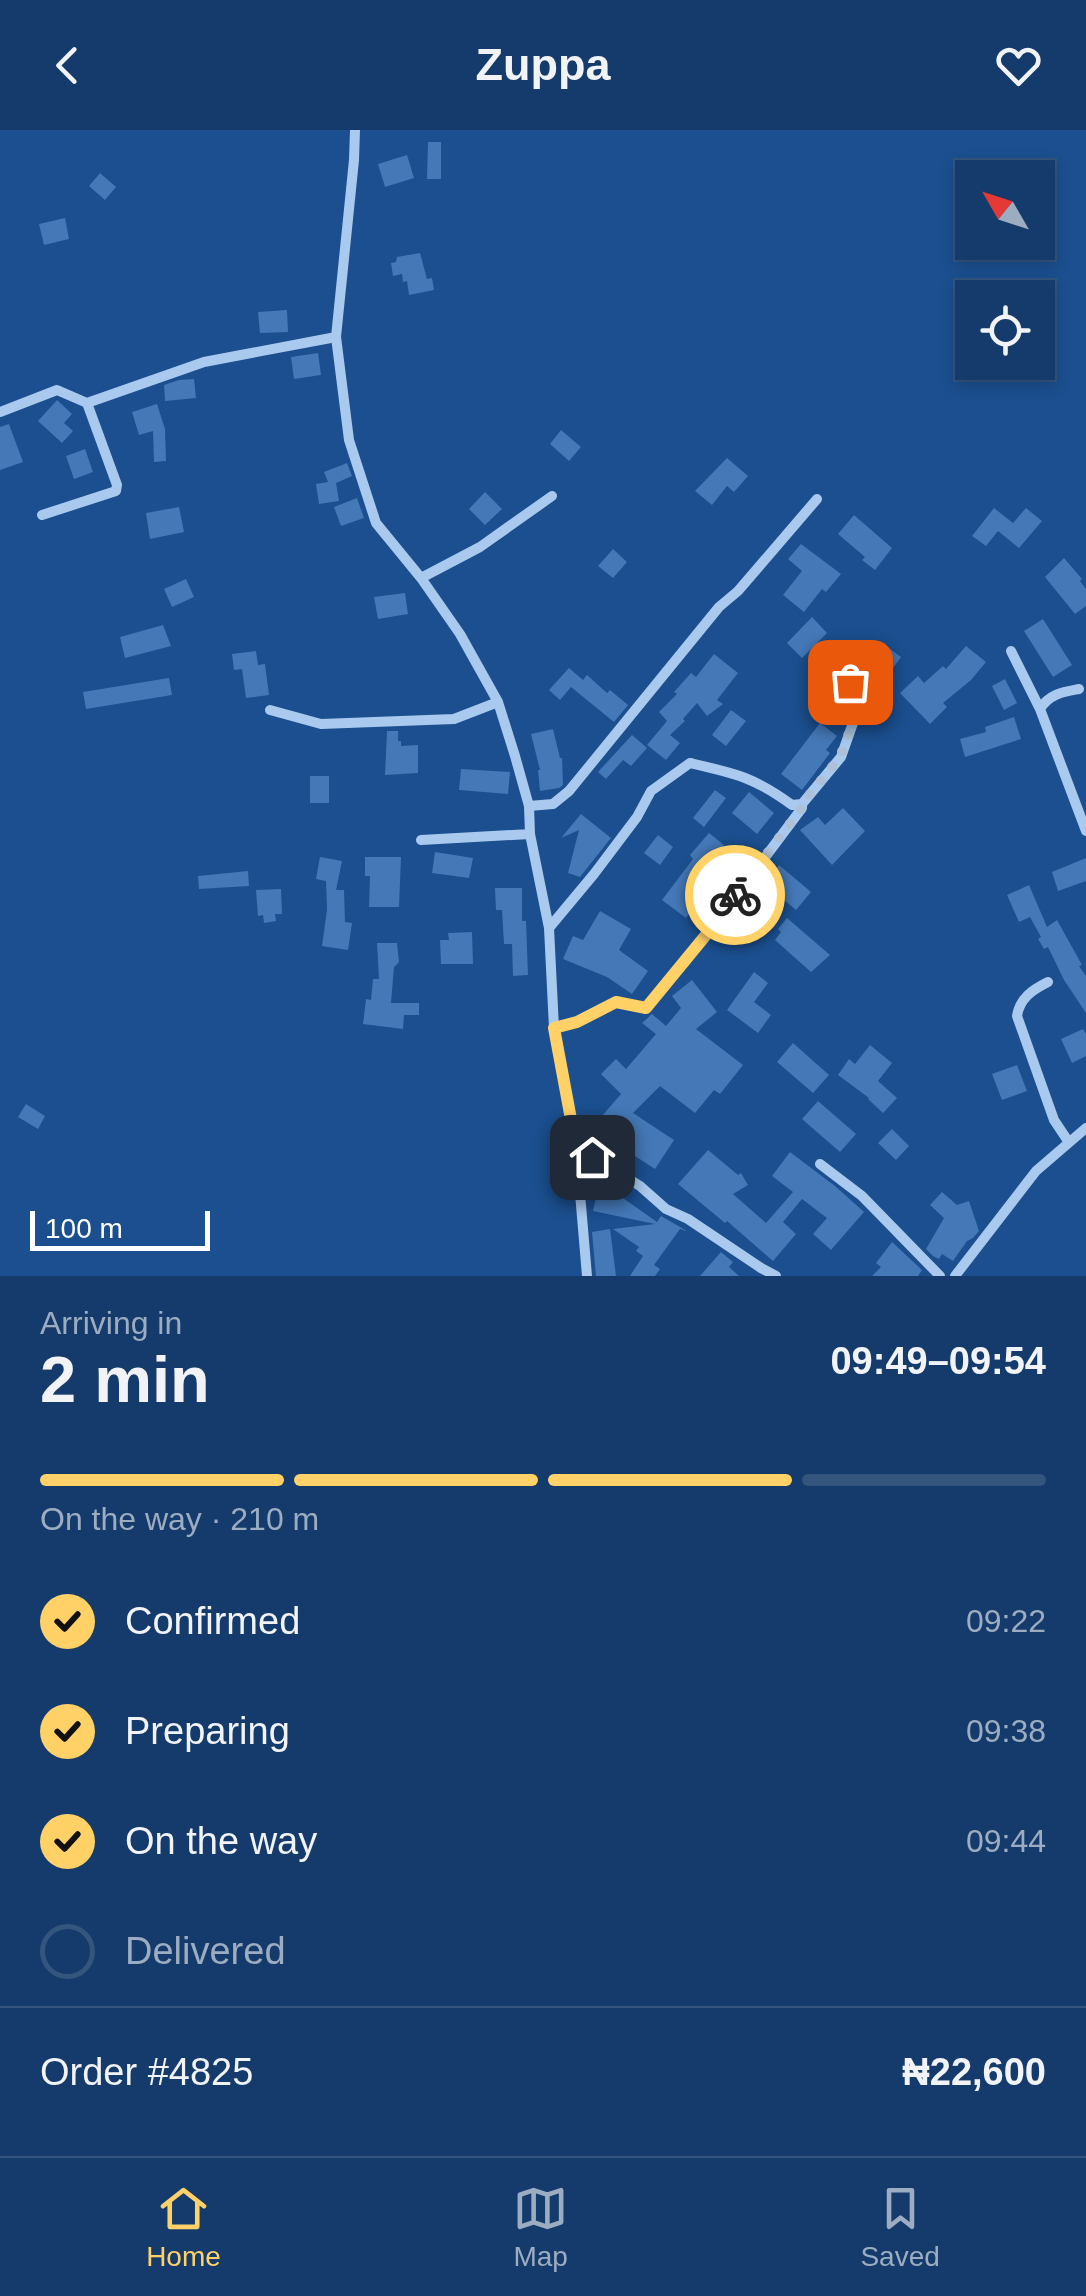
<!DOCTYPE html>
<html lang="en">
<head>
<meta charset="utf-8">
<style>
  body { margin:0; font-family:Arial,sans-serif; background:#1d4271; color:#f1f3f6; height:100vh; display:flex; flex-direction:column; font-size:38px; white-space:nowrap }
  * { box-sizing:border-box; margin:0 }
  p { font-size:32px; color:#9dadc1 }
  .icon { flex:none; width:55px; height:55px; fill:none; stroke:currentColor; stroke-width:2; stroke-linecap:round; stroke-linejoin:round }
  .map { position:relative; height:1146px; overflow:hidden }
  .details { display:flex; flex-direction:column; background:#143b6b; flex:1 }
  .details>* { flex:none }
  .needle { width:65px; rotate:309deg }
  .tools { position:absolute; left:955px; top:30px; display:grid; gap:20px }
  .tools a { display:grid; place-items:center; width:100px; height:100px; border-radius:0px; background:#143b6b; box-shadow:0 5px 15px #0003,0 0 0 2px #33557e; font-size:50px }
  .scale { position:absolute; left:30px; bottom:25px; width:180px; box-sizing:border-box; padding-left:10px; border:5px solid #fff; border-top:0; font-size:28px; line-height:35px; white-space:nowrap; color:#fff; -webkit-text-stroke:8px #1b4f8f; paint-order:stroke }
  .pin { position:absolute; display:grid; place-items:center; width:85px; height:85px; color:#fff; margin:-42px; border-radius:20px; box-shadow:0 5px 15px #0006 }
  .courier { position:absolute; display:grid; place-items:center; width:100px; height:100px; margin:-50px; border:8px solid #ffd166; border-radius:50%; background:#fff; color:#222; box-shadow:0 2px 12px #0007 }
  .summary em { font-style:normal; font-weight:700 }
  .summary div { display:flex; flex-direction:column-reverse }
  .summary { display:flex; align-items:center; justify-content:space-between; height:170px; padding:0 40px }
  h1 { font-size:65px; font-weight:700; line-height:75px }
  .bar { display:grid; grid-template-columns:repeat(4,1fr); gap:15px 10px; align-content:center; height:120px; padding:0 40px }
  .bar i { height:12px; border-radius:8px; background:#33557e }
  .bar .active { background:#ffd166 }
  .bar p { grid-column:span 4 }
  .line { display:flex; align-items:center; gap:25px; padding:0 40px; border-top:2px solid #33557e }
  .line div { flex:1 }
  ol { padding:0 40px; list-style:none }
  li { display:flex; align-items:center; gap:30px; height:110px }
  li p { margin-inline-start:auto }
  li .icon { padding:10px; border-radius:50%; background:#ffd166; color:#111; stroke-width:4 }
  li:last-child { color:#9dadc1 }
  li i { width:55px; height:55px; border:5px solid #33557e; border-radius:50% }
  header { display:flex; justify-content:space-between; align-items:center; height:130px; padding:0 40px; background:#143b6b; font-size:45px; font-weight:700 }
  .tabs { display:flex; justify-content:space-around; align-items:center; height:140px; border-top:2px solid #33557e; background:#143b6b; font-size:28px; color:#9dadc1 }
  .tabs a { display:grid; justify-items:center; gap:5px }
  .tabs .active { color:#ffd166 }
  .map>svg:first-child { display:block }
</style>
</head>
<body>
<header><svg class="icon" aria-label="back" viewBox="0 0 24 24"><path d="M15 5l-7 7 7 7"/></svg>Zuppa<svg class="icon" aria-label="heart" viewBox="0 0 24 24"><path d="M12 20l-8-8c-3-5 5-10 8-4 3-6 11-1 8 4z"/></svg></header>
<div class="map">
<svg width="1086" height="1146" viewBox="0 0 1086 1146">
  <rect width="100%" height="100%" fill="#1b4f8f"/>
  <path fill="#4478b7" d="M 428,12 L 441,12 L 441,49 L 427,49 Z
    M 407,25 L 414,48 L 385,57 L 378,34 Z
    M 100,43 L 116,57 L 105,70 L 89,56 Z
    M 65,88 L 69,109 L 44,115 L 39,94 Z
    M 420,123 L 427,149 L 432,148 L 434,160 L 409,165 L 407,151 L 403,152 L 402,144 L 393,146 L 391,133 L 396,132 L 397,127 Z
    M 287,180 L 288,202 L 260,203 L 258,182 Z
    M 318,223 L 321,245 L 294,249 L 291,227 Z
    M 194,249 L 196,268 L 165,271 L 164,255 L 179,250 Z
    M 57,270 L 72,284 L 64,293 L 73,301 L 62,313 L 38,291 Z
    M 157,274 L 165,299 L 166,331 L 154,332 L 153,301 L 139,305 L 132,282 Z
    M 9,294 L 23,332 L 0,340 L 0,297 Z
    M 561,300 L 581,317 L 569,331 L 550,314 Z
    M 85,319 L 93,342 L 74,349 L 66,326 Z
    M 727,328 L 748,346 L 734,362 L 727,356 L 712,375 L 695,361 Z
    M 347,333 L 352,346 L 336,353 L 339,371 L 319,374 L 316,354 L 328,352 L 324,342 Z
    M 485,362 L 502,379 L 485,395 L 469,379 Z
    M 357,368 L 364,388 L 341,396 L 334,377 Z
    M 179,377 L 184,402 L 150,409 L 146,383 Z
    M 994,378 L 1013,393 L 1026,378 L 1042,391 L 1019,418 L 998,401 L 986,416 L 972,406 Z
    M 854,385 L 892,418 L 875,440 L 862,430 L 865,427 L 838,404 Z
    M 801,414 L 841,444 L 826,462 L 822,459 L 804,482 L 783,465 L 802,441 L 788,429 Z
    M 613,419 L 627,432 L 613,448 L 598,436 Z
    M 1064,428 L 1082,449 L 1080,451 L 1086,459 L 1086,476 L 1075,484 L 1045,447 Z
    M 186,449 L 194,467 L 172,477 L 164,459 Z
    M 405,463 L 408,484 L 378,489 L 374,467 Z
    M 812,487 L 827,503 L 802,528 L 787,513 Z
    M 1043,489 L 1072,535 L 1053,547 L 1024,501 Z
    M 163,495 L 171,516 L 125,528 L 120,507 Z
    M 882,513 L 901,527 L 888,545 L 869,530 Z
    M 966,516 L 986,532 L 971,550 L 943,573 L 947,577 L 930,594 L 900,563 L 918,546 L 924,553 L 943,536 L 946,539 Z
    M 256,521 L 258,535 L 265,534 L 269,565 L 246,568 L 242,539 L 234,540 L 232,524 Z
    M 714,524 L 738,543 L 717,570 L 723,574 L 707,586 L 697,573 L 683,589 L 685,591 L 670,605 L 680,613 L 666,630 L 647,615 L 667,591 L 659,582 L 677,564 L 674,562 L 691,543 L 696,547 Z
    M 569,538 L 583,550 L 587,545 L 607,563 L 610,560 L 628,575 L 614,592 L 571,557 L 560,570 L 549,560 Z
    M 169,548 L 172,565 L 86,579 L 83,562 Z
    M 1005,549 L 1017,573 L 1004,580 L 992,556 Z
    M 731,580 L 746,591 L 726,616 L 712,605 Z
    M 1014,587 L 1021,609 L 965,627 L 960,609 L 986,602 L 985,597 Z
    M 820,593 L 837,606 L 826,620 L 830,623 L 802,660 L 781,644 Z
    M 553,599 L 560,628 L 562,628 L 563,655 L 559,658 L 540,661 L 538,640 L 540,640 L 531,604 Z
    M 387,601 L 398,601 L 398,611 L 401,611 L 401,616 L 418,615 L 418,643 L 385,645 Z
    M 632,605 L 647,618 L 631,636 L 623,630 L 606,649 L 598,642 Z
    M 461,639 L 510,642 L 508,664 L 459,660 Z
    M 310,646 L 329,646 L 329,673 L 310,673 Z
    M 715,660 L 726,668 L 704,697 L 693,688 Z
    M 749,662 L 774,683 L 757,704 L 732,683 Z
    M 843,678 L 865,701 L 832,735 L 800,700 L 818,687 L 825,695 Z
    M 581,684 L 611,708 L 580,747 L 568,743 L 579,700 L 561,708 Z
    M 709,703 L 724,715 L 694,749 L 708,759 L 686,788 L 662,770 L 693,729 L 690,725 Z
    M 658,705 L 673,717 L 660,735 L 644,723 Z
    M 435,722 L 473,728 L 469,748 L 432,743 Z
    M 320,727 L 342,731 L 336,760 L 344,760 L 345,792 L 352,793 L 348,820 L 322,816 L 327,780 L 326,751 L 316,749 Z
    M 365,727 L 401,727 L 399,777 L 369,777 L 370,746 L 365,746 Z
    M 1086,728 L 1086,751 L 1058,761 L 1052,742 Z
    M 779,735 L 811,762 L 796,780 L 764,753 L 767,749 L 763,746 L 772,736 L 776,739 Z
    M 248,741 L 249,756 L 199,759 L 198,746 Z
    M 1029,755 L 1047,797 L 1057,790 L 1082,835 L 1079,836 L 1086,846 L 1086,883 L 1064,850 L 1048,817 L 1044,819 L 1038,809 L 1041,807 L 1030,787 L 1019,792 L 1007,765 Z
    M 495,758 L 522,758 L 522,791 L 526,791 L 528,845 L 513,846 L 512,814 L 504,814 L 502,780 L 496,780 Z
    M 281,759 L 282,784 L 275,784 L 276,791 L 264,793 L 263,785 L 258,786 L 256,760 Z
    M 600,781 L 631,799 L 619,820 L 648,841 L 632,864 L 607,847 L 563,829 L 573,806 L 583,810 Z
    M 787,788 L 830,825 L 811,842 L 775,810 L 781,802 L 778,799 Z
    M 472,802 L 473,834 L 441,834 L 440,810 L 449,810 L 448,803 Z
    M 377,813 L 397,813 L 399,832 L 394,837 L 391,873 L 419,873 L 419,885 L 404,885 L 403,899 L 363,894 L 366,869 L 371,870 L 373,849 L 379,849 Z
    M 754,842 L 768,853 L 754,872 L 771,885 L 758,903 L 727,880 Z
    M 692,850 L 717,882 L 696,899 L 743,935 L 720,964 L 714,960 L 695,983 L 660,956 L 633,983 L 674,1010 L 655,1039 L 621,1017 L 626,1008 L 602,986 L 621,964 L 601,944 L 616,929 L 626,939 L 656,904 L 642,893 L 652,884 L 666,896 L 681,878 L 672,866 Z
    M 1083,899 L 1086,904 L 1086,926 L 1072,933 L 1061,909 Z
    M 793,913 L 829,945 L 813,963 L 777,932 Z
    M 870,915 L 892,933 L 878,951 L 897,968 L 883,983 L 868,969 L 869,968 L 838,945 L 849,929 L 855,934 Z
    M 1017,935 L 1027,961 L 1002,970 L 992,944 Z
    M 818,971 L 856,1004 L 840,1022 L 802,989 Z
    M 26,974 L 45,986 L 38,999 L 18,987 Z
    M 892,999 L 909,1016 L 896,1030 L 878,1013 Z
    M 708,1020 L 738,1045 L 741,1043 L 748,1055 L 733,1064 L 766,1093 L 793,1062 L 772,1046 L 790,1022 L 835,1056 L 864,1082 L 831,1120 L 813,1104 L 827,1088 L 802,1069 L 783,1092 L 796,1104 L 773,1131 L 727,1091 L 725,1093 L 678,1054 Z
    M 601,1045 L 609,1047 L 623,1056 L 620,1066 L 657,1092 L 661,1086 L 687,1101 L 680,1099 L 654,1135 L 660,1139 L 655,1146 L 630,1146 L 643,1126 L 636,1121 L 639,1117 L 613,1099 L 655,1094 L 593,1081 Z
    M 942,1062 L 957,1075 L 969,1071 L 979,1101 L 973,1108 L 967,1111 L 953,1131 L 942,1124 L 939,1129 L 933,1126 L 926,1119 L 944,1088 L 930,1075 Z
    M 610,1099 L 616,1146 L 596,1146 L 592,1102 Z
    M 892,1112 L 922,1140 L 918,1146 L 872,1146 L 881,1137 L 876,1133 Z
    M 721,1122 L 733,1132 L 729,1137 L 739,1146 L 700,1146 Z"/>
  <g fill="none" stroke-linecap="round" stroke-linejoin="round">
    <path stroke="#a9c9ee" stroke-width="10" d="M 355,0 L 354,30 L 336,207 L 349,310 L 376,393 L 421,448 L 460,504 L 498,572 L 515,626 L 529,676 L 530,704 L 549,798 L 554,898 L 576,1016 L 587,1146
      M 87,273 L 204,232 L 336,207
      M 0,282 L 57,260 L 87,273 L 117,355 L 116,361 L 42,385
      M 421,448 L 480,417 L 552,366
      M 1011,521 L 1040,579 L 1086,701
      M 1040,579 C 1049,564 1063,562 1079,559
      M 270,580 L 321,594 L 454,589 L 498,572
      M 529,676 L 553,674 L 569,661 L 719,477 L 738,461 L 817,369
      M 421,710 L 530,704
      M 549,798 L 594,744 L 637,687 L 651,661 L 690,633 C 734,643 754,647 792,675 L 802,674 L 841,627 L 859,576 L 850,552
      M 1048,852 C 1032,860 1020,868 1017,886 L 1054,990 L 1068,1011
      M 554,898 L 577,892 L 616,872 L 646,878 L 715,794 L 802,678 L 802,674
      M 576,1016 L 640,1056 L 666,1079 L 688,1089 L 761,1138 L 776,1146
      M 820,1034 L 862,1066 L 940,1146
      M 955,1146 L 1036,1041 L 1086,998"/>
  </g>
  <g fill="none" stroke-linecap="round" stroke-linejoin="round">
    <path stroke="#afc1d8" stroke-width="10" stroke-dasharray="0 18" d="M 735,765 L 802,678 L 802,674 L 840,627 L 859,576 L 850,552"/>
    <path stroke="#ffd166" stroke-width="12" d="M 592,1027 L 576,1016 L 554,898 L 577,892 L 616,872 L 646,878 L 715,794 L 735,765"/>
  </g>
</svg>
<div class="tools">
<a><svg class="needle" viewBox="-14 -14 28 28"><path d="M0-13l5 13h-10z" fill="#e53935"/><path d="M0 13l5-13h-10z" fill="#9dadc1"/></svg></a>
<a><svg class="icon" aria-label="locate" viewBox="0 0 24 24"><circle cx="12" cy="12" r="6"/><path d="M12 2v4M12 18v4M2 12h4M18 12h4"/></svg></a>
</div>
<div class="scale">100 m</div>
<div class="pin" style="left:850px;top:552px;background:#ea580c"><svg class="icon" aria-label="bag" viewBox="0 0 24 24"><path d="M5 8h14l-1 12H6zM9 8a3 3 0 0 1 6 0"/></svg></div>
<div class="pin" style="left:592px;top:1027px;background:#1f2937"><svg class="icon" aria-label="home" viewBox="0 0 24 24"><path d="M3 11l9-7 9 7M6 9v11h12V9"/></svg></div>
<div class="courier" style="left:735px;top:765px"><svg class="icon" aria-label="bike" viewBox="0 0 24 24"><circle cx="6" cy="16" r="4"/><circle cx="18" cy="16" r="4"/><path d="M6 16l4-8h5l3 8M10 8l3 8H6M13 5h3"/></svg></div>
</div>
<section class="details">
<div class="summary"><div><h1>2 min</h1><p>Arriving in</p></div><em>09:49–09:54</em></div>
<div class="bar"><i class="active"></i><i class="active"></i><i class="active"></i><i></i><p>On the way · 210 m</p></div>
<ol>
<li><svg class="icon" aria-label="check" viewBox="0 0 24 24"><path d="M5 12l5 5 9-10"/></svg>Confirmed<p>09:22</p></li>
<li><svg class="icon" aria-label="check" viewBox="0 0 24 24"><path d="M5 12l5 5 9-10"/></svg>Preparing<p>09:38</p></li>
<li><svg class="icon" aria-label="check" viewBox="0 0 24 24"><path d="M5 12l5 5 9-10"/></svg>On the way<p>09:44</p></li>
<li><i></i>Delivered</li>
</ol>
<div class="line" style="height:130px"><div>Order #4825</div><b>₦22,600</b></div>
</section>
<nav class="tabs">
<a class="active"><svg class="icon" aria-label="home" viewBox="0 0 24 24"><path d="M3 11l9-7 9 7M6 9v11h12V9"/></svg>Home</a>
<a><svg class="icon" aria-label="map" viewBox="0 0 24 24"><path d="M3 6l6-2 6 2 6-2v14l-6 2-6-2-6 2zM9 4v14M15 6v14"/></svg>Map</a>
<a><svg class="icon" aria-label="saved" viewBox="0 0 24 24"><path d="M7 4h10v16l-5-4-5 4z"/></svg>Saved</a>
</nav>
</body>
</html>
